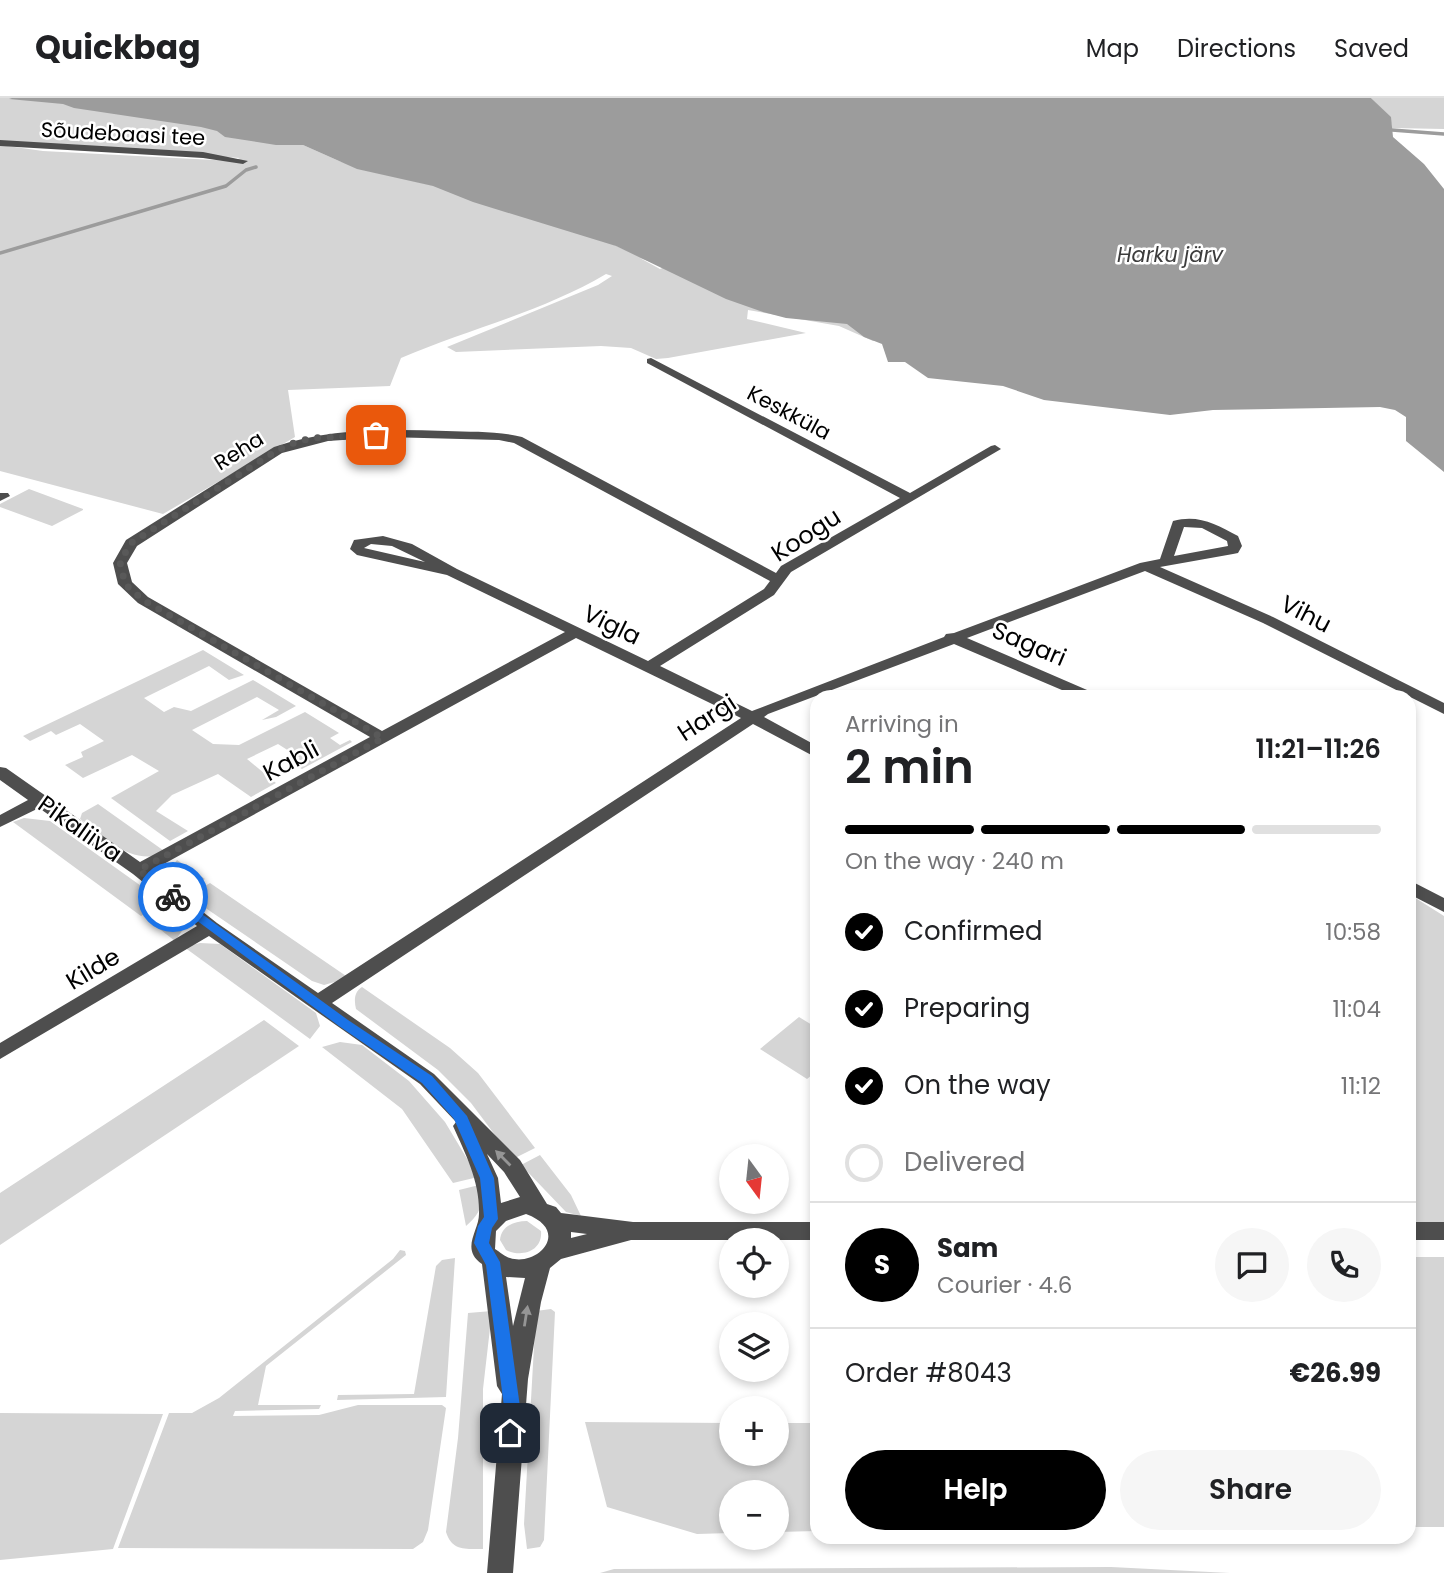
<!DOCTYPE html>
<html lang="en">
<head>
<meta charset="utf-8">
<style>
  body { margin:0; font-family:Poppins,sans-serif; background:#f6f6f6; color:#202124; height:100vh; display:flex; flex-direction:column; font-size:26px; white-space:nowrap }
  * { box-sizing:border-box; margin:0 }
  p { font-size:23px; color:#757577 }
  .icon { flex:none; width:38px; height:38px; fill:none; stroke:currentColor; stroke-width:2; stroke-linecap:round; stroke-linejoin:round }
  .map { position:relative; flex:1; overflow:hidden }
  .side { position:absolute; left:810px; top:592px; width:606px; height:854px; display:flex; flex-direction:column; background:#fff; border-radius:21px; box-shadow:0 4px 10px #0003 }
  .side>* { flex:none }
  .needle { width:46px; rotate:165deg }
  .tools { position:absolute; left:719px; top:1046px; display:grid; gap:14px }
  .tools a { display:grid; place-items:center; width:70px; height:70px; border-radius:50%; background:#fff; box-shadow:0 4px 10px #0003; font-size:35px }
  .pin { position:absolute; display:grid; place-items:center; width:60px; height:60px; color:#fff; margin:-30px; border-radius:14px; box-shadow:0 4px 10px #0006 }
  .courier { position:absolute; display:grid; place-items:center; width:70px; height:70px; margin:-35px; border:5px solid #1a73e8; border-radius:50%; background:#fff; color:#222; box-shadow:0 2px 9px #0007 }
  .overview em { font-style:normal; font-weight:600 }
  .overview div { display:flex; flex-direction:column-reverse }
  .overview { display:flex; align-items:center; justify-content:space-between; height:119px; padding:0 35px }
  h1 { font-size:46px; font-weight:600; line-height:52px }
  .bar { display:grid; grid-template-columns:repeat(4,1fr); gap:10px 7px; align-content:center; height:84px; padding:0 35px }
  .bar i { height:9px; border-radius:5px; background:#e0e0e0 }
  .bar .selected { background:#000 }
  .bar p { grid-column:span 4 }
  .line { display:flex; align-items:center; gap:18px; padding:0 35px; border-top:2px solid #e0e0e0 }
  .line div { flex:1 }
  .round { display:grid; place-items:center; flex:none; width:74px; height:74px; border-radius:37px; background:#f6f6f6 }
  ol { padding:0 35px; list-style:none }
  li { display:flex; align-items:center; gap:21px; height:77px }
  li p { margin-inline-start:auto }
  li .icon { padding:7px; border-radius:50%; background:#000; color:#fff; stroke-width:4 }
  li:last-child { color:#757577 }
  li i { width:38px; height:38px; border:4px solid #e0e0e0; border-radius:50% }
  .cta { display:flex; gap:14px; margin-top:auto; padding:14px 35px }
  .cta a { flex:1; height:80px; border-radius:42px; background:#000; color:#fff; font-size:28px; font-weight:600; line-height:80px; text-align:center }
  .cta a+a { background:#f6f6f6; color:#202124 }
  header { display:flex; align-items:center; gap:42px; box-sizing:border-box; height:98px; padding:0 35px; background:#fff; border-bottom:2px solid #e0e0e0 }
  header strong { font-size:33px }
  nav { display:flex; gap:38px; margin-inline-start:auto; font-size:24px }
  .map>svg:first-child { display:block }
</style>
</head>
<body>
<header>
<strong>Quickbag</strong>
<nav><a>Map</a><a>Directions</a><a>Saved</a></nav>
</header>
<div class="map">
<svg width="1444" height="1475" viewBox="0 0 1444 1475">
  <rect width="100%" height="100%" fill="#fff"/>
  <path fill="#d5d5d5" d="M 0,0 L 97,0 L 307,45 L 275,46 L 303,47 L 339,63 L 374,74 L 532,110 L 659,167 L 640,160 L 660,171 L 669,167 L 814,202 L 882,242 L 873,243 L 839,228 L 748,212 L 747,221 L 806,235 L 668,260 L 656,261 L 631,250 L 601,248 L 456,254 L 447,249 L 598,187 L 612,178 L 606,176 C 542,214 468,231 401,260 L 390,288 L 288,292 L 295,339 L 163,416 L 0,373 L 0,47 L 43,53 L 233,63 L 240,60 L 0,43 Z
    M 1371,0 L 1444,0 L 1444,31 L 1392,30 L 1390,19 Z
    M 29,391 L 83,411 L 83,412 L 52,428 L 0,409 L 0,406 Z
    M 203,552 L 244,577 L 229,582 L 209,568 L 144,600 L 164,614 L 174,609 L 191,613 L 253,582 L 296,608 L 276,619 L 262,622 L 279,612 L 257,599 L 192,632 L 213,646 L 239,647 L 305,614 L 339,635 L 330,640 L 340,647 L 350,642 L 352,644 L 302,671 L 291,665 L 300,660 L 278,646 L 247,661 L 276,685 L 251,699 L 218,676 L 172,697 L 156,713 L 188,733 L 170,743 L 111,700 L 159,673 L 132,657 L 83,680 L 65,667 L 83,659 L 81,654 L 104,643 L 80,626 L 56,637 L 51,633 L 30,643 L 23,638 Z
    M 98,706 L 167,755 C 130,768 110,742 80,721 L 82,715 Z
    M 24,720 L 50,723 L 165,805 L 141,818 L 13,724 Z
    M 177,762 L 205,781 L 182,794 L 169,783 L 170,771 Z
    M 210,785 L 349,880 L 324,887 L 312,883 L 188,798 Z
    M 1409,796 L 1444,818 L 1444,1124 L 1409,1124 Z
    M 171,809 L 183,818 L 186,827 L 175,843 L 148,822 Z
    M 200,845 L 220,846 L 316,915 L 320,928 L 310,941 L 184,849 Z
    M 362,889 L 450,950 L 478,975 L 535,1050 L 513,1061 L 471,1005 L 438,972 L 356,911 C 354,902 354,894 362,889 Z
    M 799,919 L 817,930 L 817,973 L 807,981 L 760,951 Z
    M 264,922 L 299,948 L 0,1147 L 0,1095 Z
    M 340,944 L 362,947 L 409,983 L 445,1024 L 478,1079 L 453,1085 L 402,1011 L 322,949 Z
    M 540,1057 L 571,1097 L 581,1118 L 566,1114 L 521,1067 Z
    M 479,1087 C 483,1107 482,1114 466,1128 L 459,1092 Z
    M 527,1123 L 541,1133 C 543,1153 522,1160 506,1152 L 500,1142 C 501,1128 514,1123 527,1123 Z
    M 400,1152 L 405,1153 L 406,1157 L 266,1268 L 258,1307 L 321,1307 L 319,1311 L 235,1313 L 233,1318 L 319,1317 L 358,1307 L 442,1307 L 446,1310 L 428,1432 L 423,1444 L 413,1451 L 118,1450 L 169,1315 L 192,1315 L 219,1300 L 393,1161 Z
    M 1409,1159 L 1444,1159 L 1444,1429 L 1409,1429 Z
    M 455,1160 L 446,1299 L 337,1302 L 338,1297 L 414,1296 L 436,1168 L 442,1162 Z
    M 551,1211 L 555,1214 L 544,1442 L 540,1449 L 527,1451 L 524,1426 L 536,1213 Z
    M 492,1213 L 483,1291 L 483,1451 C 465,1451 452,1453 446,1434 L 458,1340 L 468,1215 Z
    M 0,1315 L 163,1316 L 113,1451 L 0,1462 Z
    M 585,1324 L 731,1325 L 732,1356 L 777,1356 L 777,1325 L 817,1325 L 817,1433 L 777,1434 L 777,1395 L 732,1395 L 731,1435 L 697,1436 L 607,1409 Z
    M 1111,1469 L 1230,1475 L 600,1475 L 614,1471 Z"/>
  <path fill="#9c9c9c" d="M 12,0 L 1371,0 L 1391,19 L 1393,39 L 1424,66 L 1444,91 L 1444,374 L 1406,343 L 1406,319 L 1395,312 L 1380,309 L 1213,312 L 1170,317 L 1044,302 L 1003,288 L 928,280 L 905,264 L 888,264 L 882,246 L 864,239 L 847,226 L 786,220 L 763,214 L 726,201 L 616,148 L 473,104 L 433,88 L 357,71 L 303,47 L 276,47 L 225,39 L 217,33 L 201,29 L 74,10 L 63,6 L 9,1 Z"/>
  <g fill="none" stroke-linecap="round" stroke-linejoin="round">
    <path stroke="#9c9c9c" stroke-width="3.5" d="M 1392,32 L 1444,36
      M 0,155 L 226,88 L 246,72 L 256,69"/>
    <path fill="#4e4e4e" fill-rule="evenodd" d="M 0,42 L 203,54 L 248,63 L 243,66 L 203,60 L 0,48 Z
      M 651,260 L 910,395 L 991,348 L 995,347 L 1001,351 L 791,474 L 774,497 L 660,568 L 752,613 L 944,539 L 946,536 L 954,535 L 1140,465 L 1160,461 L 1173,423 C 1198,416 1216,426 1238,438 L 1242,448 L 1238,455 L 1233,456 L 1160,469 L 1273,519 L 1444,605 L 1444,616 L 1263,525 L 1145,473 L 967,540 L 1094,595 L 1096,598 L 1076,598 L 954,546 L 768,616 L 764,619 L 817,648 L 817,660 L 753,626 L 332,905 L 434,976 L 520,1062 L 547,1106 L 556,1109 L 561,1115 L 633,1124 L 817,1124 L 817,1142 L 631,1142 L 561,1161 L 550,1170 L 541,1204 L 528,1281 L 513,1475 L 487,1475 L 502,1296 L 497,1288 L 482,1166 C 460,1151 479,1133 479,1116 C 480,1084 466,1057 453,1028 L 456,1024 L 420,986 L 209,838 L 0,961 L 0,945 L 197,828 L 133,776 L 39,710 L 0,729 L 0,717 L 28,702 L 0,682 L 0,669 L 6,670 L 140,764 L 370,639 L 138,505 L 118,486 L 113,465 L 126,442 L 274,349 C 330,330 387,331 446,333 C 472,334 497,333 522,339 L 776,475 L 781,468 L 900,400 L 647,265 L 647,261 ZM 386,339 L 499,342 L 514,345 L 770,483 L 764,491 L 648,563 L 457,471 L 412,446 L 383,438 L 354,442 L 350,451 L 357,457 L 447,477 L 565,534 L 382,633 L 148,499 L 132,484 L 127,465 L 137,448 L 282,355 L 328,343 ZM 1184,429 L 1202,430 L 1227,443 L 1228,448 L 1174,458 ZM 371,446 L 392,448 L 425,464 L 364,450 ZM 576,540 L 741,620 L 318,895 L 217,825 L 151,773 ZM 487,1056 L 504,1074 L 520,1099 L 501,1105 L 498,1080 ZM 526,1116 C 572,1133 537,1169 510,1160 C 505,1159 500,1154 495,1151 L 496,1133 L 506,1123 ZM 571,1134 L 587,1136 L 571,1140 ZM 506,1179 L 525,1180 L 513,1228 Z
      M 0,395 L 8,395 L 10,398 L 0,403 Z
      M 1409,782 L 1444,800 L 1444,814 L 1409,796 Z
      M 1409,1124 L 1444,1124 L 1444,1142 L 1409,1142 Z"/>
  </g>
  <defs><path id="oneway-solid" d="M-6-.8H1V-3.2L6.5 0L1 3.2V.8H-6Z" transform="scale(1.75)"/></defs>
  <g fill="#959595">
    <use href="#oneway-solid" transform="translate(503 1060) rotate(-135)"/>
    <use href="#oneway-solid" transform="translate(526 1218) rotate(-81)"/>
  </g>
  <path fill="#1a73e8" d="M 173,795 L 348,922 L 432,978 L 467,1018 L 494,1080 L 498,1121 L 492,1130 L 489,1145 L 500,1164 L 520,1309 L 516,1340 L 510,1342 L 505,1340 L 502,1335 L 504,1309 L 486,1167 L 474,1145 L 478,1128 L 484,1119 L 480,1080 L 454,1021 L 422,985 L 339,928 L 169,802 L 169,796 Z"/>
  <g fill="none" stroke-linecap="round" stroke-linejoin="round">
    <path stroke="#595959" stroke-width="7" stroke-dasharray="0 12.6" d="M 173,799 L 139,772 L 383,640 L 143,502 L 125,486 L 120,464 L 131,445 L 278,352 L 296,344 L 313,340 L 376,337"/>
  </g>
  <g text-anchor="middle" stroke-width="5" stroke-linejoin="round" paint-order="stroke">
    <g font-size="21" fill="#000" stroke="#fff">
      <text transform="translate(123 36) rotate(3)" y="7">Sõudebaasi tee</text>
      <text transform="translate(789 315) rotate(28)" y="7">Keskküla</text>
      <text transform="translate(239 353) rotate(-32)" y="7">Reha</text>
    </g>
    <g font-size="21" font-style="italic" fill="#3d3d3d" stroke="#fff">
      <text x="1170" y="164">Harku järv</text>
    </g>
    <g font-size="24" fill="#000" stroke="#fff">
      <text transform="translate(806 437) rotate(-33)" y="8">Koogu</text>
      <text transform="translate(1306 516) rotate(27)" y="8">Vihu</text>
      <text transform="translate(612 527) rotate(26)" y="8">Vigla</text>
      <text transform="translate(1029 546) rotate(23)" y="8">Sagari</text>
      <text transform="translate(707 620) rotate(-33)" y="8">Hargi</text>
      <text transform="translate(291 663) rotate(-28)" y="8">Kabli</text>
      <text transform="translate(80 731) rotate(35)" y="8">Pikaliiva</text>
      <text transform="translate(93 871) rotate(-31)" y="8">Kilde</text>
    </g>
  </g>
</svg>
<div class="tools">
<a><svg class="needle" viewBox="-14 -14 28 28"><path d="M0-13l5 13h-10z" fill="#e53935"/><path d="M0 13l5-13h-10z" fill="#757577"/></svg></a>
<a><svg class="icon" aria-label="locate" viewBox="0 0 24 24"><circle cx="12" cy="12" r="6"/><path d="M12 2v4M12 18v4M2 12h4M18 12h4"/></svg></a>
<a><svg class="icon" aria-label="layers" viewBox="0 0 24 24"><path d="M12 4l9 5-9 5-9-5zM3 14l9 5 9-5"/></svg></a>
<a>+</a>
<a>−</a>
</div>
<div class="pin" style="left:376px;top:337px;background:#ea580c"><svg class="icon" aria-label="bag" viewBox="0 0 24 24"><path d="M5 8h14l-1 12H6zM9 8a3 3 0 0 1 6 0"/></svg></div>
<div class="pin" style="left:510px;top:1335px;background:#1f2937"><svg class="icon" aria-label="home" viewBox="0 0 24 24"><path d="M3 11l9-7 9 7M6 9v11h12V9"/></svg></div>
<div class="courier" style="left:173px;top:799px"><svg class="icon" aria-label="bike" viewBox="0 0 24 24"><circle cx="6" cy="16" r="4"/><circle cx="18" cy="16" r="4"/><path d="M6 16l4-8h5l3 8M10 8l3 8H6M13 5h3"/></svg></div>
<section class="side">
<div class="overview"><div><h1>2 min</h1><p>Arriving in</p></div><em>11:21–11:26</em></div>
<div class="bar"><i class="selected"></i><i class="selected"></i><i class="selected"></i><i></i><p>On the way · 240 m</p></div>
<ol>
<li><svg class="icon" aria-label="check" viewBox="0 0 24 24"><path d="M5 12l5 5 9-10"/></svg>Confirmed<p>10:58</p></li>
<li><svg class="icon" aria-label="check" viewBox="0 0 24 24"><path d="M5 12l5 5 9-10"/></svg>Preparing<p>11:04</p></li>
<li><svg class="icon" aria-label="check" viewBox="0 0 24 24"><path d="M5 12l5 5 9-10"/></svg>On the way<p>11:12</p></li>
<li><i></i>Delivered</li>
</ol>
<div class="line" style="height:126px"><b class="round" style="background:#000;color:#fff">S</b><div><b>Sam</b><p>Courier · 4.6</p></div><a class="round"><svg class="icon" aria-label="chat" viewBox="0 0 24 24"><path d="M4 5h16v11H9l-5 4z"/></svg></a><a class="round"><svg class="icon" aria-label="phone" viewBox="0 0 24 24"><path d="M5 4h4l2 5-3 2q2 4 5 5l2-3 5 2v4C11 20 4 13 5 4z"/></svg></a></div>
<div class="line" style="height:91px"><div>Order #8043</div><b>€26.99</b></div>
<div class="cta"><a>Help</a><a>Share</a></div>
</section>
</div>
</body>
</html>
